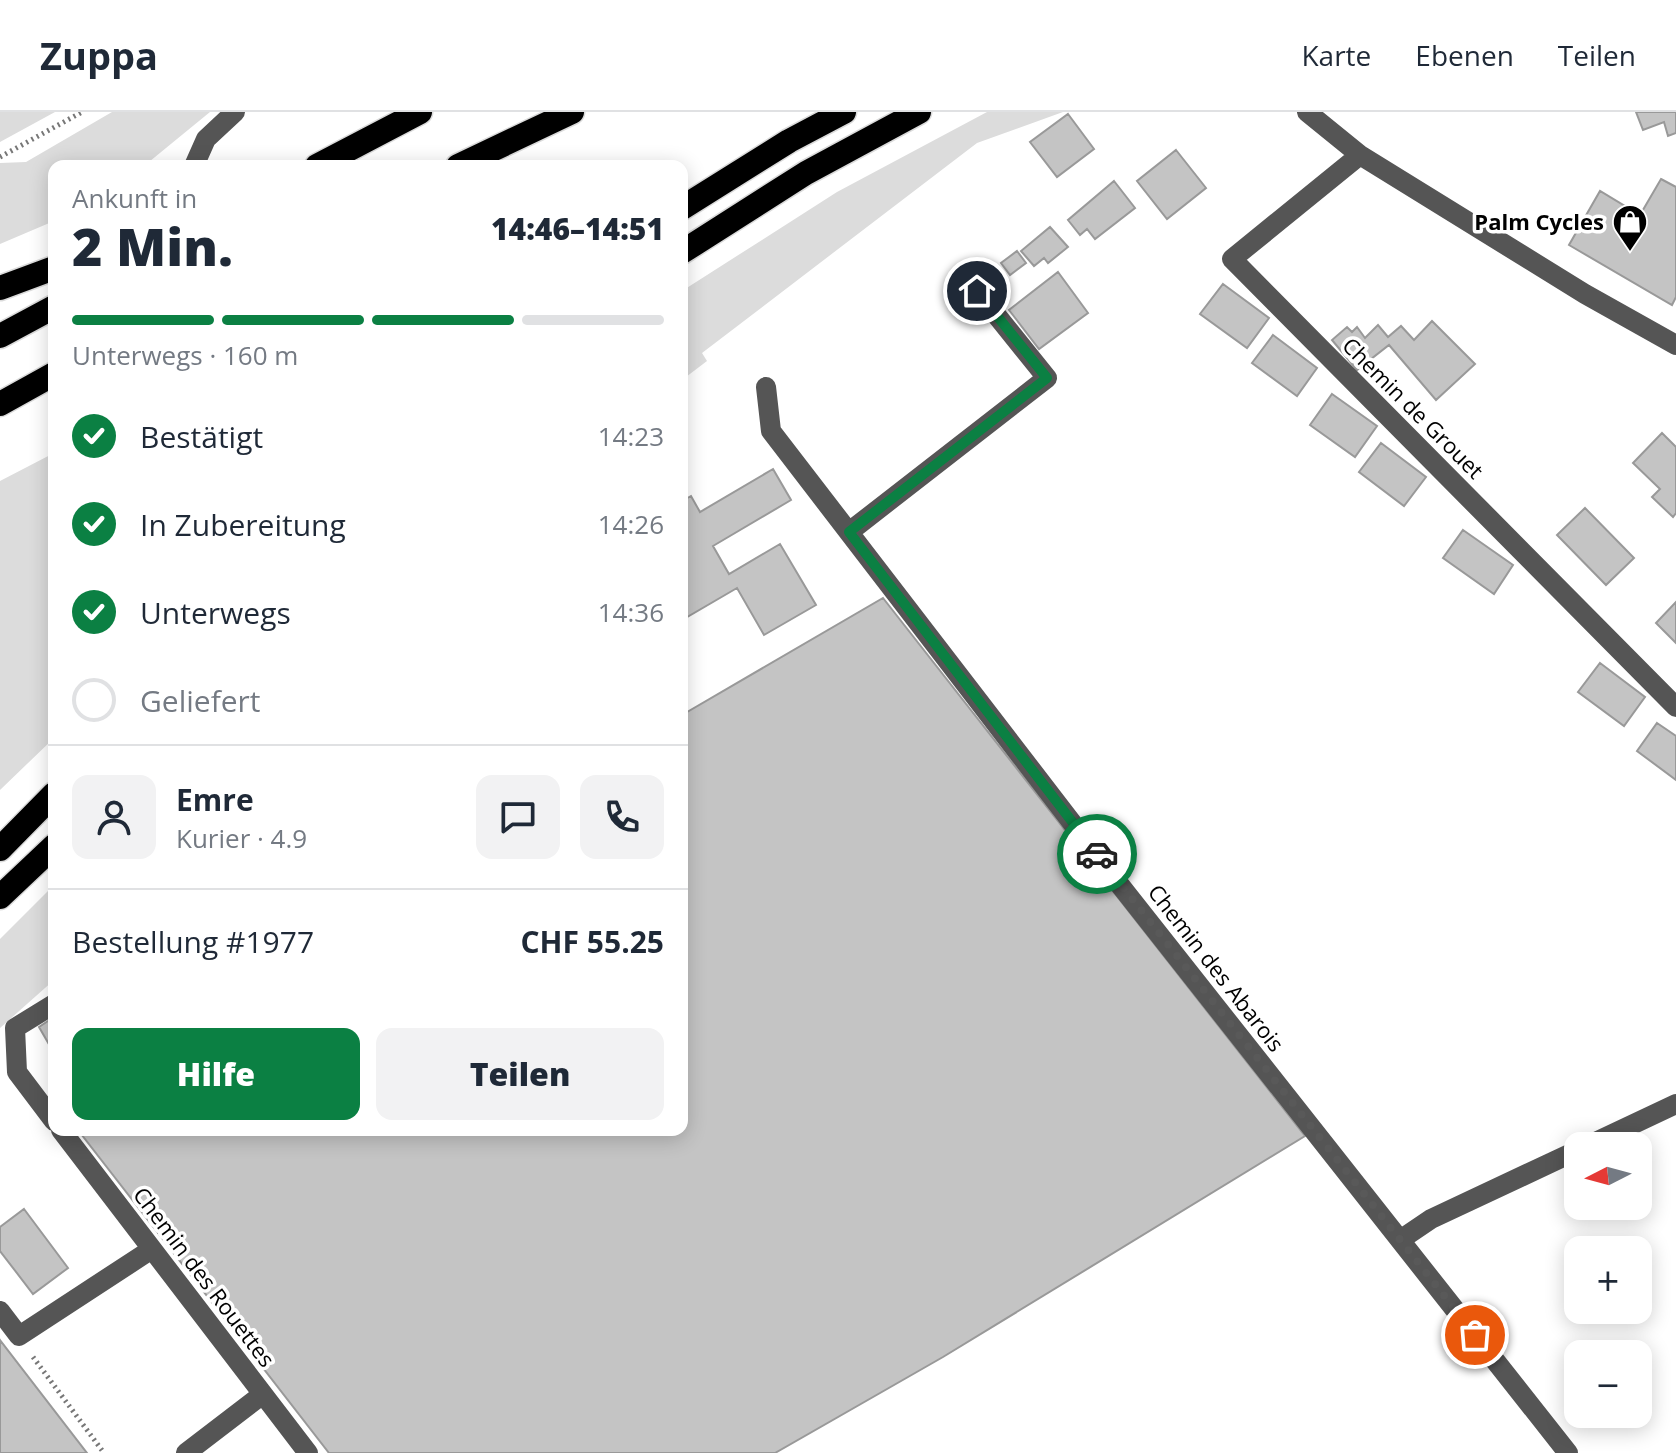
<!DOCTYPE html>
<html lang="de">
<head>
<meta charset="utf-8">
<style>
  body { margin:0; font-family:"Open Sans",sans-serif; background:#f2f2f3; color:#1f2937; height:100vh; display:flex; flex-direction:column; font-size:30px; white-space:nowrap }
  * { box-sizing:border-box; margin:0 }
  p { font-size:26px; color:#747a83 }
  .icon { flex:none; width:44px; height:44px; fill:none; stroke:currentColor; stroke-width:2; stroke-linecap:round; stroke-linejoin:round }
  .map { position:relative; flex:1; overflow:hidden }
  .sheet { position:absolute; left:48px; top:48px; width:640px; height:976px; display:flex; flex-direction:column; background:#fff; border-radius:16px; box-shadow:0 4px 20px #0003 }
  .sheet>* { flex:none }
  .needle { width:52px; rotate:264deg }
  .fabs { position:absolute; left:1564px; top:1020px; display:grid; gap:16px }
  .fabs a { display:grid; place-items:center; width:88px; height:88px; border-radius:16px; background:#fff; box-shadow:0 4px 20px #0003; font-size:40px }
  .pin { position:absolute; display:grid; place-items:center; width:68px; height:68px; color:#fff; margin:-34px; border:4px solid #fff; border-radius:50%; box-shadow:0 2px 8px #0007 }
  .courier { position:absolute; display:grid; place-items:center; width:80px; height:80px; margin:-40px; border:6px solid #0b8043; border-radius:50%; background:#fff; color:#222; box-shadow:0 2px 10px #0007 }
  .overview em { font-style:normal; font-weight:800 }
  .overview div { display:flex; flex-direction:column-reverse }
  .overview { display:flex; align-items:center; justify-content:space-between; height:136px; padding:0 24px }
  h1 { font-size:52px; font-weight:800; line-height:60px }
  .bar { display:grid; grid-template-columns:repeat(4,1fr); gap:12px 8px; align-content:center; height:96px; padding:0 24px }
  .bar i { height:10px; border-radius:6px; background:#e0e1e3 }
  .bar .current { background:#0b8043 }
  .bar p { grid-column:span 4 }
  .line { display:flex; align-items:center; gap:20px; padding:0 24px; border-top:2px solid #e0e1e3 }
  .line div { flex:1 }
  .round { display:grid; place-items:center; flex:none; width:84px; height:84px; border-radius:16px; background:#f2f2f3 }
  ol { padding:0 24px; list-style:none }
  li { display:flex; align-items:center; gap:24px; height:88px }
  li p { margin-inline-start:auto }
  li .icon { padding:8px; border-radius:50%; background:#0b8043; color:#fff; stroke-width:4 }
  li:last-child { color:#747a83 }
  li i { width:44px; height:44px; border:4px solid #e0e1e3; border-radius:50% }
  .cta { display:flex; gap:16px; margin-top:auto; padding:16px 24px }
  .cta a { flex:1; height:92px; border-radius:16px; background:#0b8043; color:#fff; font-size:32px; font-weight:800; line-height:92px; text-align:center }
  .cta a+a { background:#f2f2f3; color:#1f2937 }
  header { display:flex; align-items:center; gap:48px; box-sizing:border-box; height:112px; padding:0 40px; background:#fff; border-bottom:2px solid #e0e1e3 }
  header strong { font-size:38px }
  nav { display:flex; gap:44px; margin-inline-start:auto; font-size:28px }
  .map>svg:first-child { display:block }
</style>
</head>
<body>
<header>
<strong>Zuppa</strong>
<nav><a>Karte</a><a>Ebenen</a><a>Teilen</a></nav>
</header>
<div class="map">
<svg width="1676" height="1341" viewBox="0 0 1676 1341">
  <rect width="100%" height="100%" fill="#fff"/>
  <path fill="#dcdcdc" d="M 0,0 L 55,0 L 0,30 Z
    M 112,0 L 210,0 L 144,54 L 54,54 L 54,109 L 0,132 L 0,51 L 26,50 Z
    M 987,0 L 1063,0 L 977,31 L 702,241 L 707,249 L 682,268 L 682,179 L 837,80 Z
    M 54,341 L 54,626 L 0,678 L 0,369 Z
    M 54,773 L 54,868 L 0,916 L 0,827 Z"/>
  <path fill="#c4c4c4" stroke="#999" stroke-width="2" d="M 1636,0 L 1676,0 L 1676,21 L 1668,24 L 1664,10 L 1643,18 Z
    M 1068,2 L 1094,37 L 1057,65 L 1030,30 Z
    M 1176,38 L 1206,76 L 1167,107 L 1137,69 Z
    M 1661,67 L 1676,75 L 1676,185 L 1672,193 L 1569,133 L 1600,79 L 1640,103 Z
    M 1114,69 L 1135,96 L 1095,127 L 1087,117 L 1080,123 L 1068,108 Z
    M 1050,115 L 1068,135 L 1048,151 L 1044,146 L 1034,154 L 1021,139 Z
    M 1017,139 L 1026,151 L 1010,163 L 1001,151 Z
    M 1058,160 L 1088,201 L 1039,237 L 1009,198 Z
    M 1223,172 L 1269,206 L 1247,236 L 1200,202 Z
    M 1432,209 L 1475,252 L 1436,288 L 1389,233 L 1357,258 L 1332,228 L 1347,215 L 1352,220 L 1357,215 L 1365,226 L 1378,213 L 1388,225 L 1401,214 L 1414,228 Z
    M 1273,223 L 1317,256 L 1297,284 L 1252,251 Z
    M 1332,282 L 1377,314 L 1355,345 L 1310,313 Z
    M 1662,321 L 1676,335 L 1676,401 L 1673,405 L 1652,385 L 1660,377 L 1633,351 Z
    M 1381,331 L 1426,365 L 1404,394 L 1359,360 Z
    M 773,357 L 791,388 L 713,434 L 729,462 L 780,432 L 816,493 L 764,523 L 737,476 L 682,508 L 682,389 L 691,384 L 700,400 Z
    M 1585,396 L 1634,446 L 1606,473 L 1557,423 Z
    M 1463,418 L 1513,453 L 1494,482 L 1443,446 Z
    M 883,486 L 1305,1024 L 943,1245 L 775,1341 L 329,1341 L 78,1018 L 682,1018 L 682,603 Z
    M 1676,490 L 1676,531 L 1656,511 Z
    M 1600,551 L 1645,585 L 1624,614 L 1578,580 Z
    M 1657,611 L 1676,624 L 1676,668 L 1637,639 Z
    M 54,905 L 54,941 L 39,915 Z
    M 24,1097 L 68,1156 L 33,1182 L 0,1139 L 0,1115 Z
    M 0,1228 L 87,1341 L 0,1341 Z"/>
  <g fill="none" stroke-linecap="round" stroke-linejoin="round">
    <defs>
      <path id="highway" d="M 317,54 L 420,0
        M 458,54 L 572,0
        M 682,96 L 789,29 L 844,0
        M 682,140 L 806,61 L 919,0
        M 0,176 L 54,156
        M 0,224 L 54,195
        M 0,292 L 54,262
        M 0,737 L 54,682
        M 0,785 L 54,734"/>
    </defs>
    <use href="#highway" stroke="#dbdbdb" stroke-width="27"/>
    <path stroke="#777" stroke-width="5" stroke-dasharray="2 4" stroke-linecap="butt" d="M 0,45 L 82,0
      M 33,1245 L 104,1341"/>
    <path stroke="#555" stroke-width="20" d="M 1307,0 L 1360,43 L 1585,182 L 1676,233
      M 1360,43 L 1232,147 L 1676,595
      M 194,54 L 206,27 L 235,0
      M 766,275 L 771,319 L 1116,768 L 1568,1341
      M 849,420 L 1047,266 L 977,179
      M 54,892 L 15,916 L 17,960 L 54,1009
      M 61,1018 L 308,1341
      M 1587,1034 L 1676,992
      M 1400,1128 L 1431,1107 L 1578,1038
      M 0,1199 L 19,1224 L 152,1137
      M 186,1341 L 263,1282"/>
    <use href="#highway" stroke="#000" stroke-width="24"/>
  </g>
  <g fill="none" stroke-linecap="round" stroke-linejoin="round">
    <path stroke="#595959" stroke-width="8" stroke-dasharray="0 14.4" d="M 1097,742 L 1475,1223"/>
    <path stroke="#0b8043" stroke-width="10" d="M 977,179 L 1047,266 L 849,420 L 1097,742"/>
  </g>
  <defs>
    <symbol id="shop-pin" viewBox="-11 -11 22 30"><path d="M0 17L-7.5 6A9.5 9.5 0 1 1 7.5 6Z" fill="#000" stroke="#fff"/><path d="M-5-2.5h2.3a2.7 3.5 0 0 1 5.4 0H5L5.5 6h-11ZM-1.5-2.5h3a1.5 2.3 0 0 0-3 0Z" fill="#fff"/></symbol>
  </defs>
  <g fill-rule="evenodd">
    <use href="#shop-pin" x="1610" y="90" width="40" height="54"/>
  </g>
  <g text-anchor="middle" stroke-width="7" stroke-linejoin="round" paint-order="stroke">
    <g font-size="22" font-weight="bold" fill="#000" stroke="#fff" text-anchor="end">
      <text x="1604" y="118">Palm Cycles</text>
    </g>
    <g font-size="22" fill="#000" stroke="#fff">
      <text transform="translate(1413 296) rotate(45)" y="8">Chemin de Grouet</text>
      <text transform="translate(1216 856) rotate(52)" y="8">Chemin des Abarois</text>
      <text transform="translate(204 1165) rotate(53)" y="8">Chemin des Rouettes</text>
    </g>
  </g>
</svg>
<div class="fabs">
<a><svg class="needle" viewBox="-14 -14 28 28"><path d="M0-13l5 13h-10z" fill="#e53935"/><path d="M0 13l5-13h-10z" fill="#747a83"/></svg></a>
<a>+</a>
<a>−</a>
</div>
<div class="pin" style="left:1475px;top:1223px;background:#ea580c"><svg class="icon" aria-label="bag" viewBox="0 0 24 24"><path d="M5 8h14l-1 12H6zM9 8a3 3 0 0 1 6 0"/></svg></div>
<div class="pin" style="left:977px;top:179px;background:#1f2937"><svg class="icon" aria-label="home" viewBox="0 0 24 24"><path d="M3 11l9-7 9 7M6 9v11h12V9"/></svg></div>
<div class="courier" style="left:1097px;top:742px"><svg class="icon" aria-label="car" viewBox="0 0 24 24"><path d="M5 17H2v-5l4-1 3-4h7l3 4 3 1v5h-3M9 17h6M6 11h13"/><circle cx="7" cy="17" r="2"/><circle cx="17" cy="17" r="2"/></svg></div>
<section class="sheet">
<div class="overview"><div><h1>2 Min.</h1><p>Ankunft in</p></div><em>14:46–14:51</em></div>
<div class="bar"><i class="current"></i><i class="current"></i><i class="current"></i><i></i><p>Unterwegs · 160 m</p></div>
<ol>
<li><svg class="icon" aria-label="check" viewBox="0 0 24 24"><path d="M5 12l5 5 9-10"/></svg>Bestätigt<p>14:23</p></li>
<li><svg class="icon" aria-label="check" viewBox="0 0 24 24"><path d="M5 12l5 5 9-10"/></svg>In Zubereitung<p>14:26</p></li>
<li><svg class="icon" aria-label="check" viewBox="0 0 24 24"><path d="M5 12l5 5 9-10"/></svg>Unterwegs<p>14:36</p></li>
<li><i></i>Geliefert</li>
</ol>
<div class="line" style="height:144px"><a class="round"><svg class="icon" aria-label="person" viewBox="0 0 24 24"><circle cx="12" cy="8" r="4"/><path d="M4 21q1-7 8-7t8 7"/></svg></a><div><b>Emre</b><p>Kurier · 4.9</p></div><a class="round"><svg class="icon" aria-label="chat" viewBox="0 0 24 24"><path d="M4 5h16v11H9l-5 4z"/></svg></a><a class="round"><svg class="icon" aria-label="phone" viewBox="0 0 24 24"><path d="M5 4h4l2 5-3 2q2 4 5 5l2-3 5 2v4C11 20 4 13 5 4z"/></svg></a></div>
<div class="line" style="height:104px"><div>Bestellung #1977</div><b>CHF 55.25</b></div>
<div class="cta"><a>Hilfe</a><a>Teilen</a></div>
</section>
</div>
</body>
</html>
